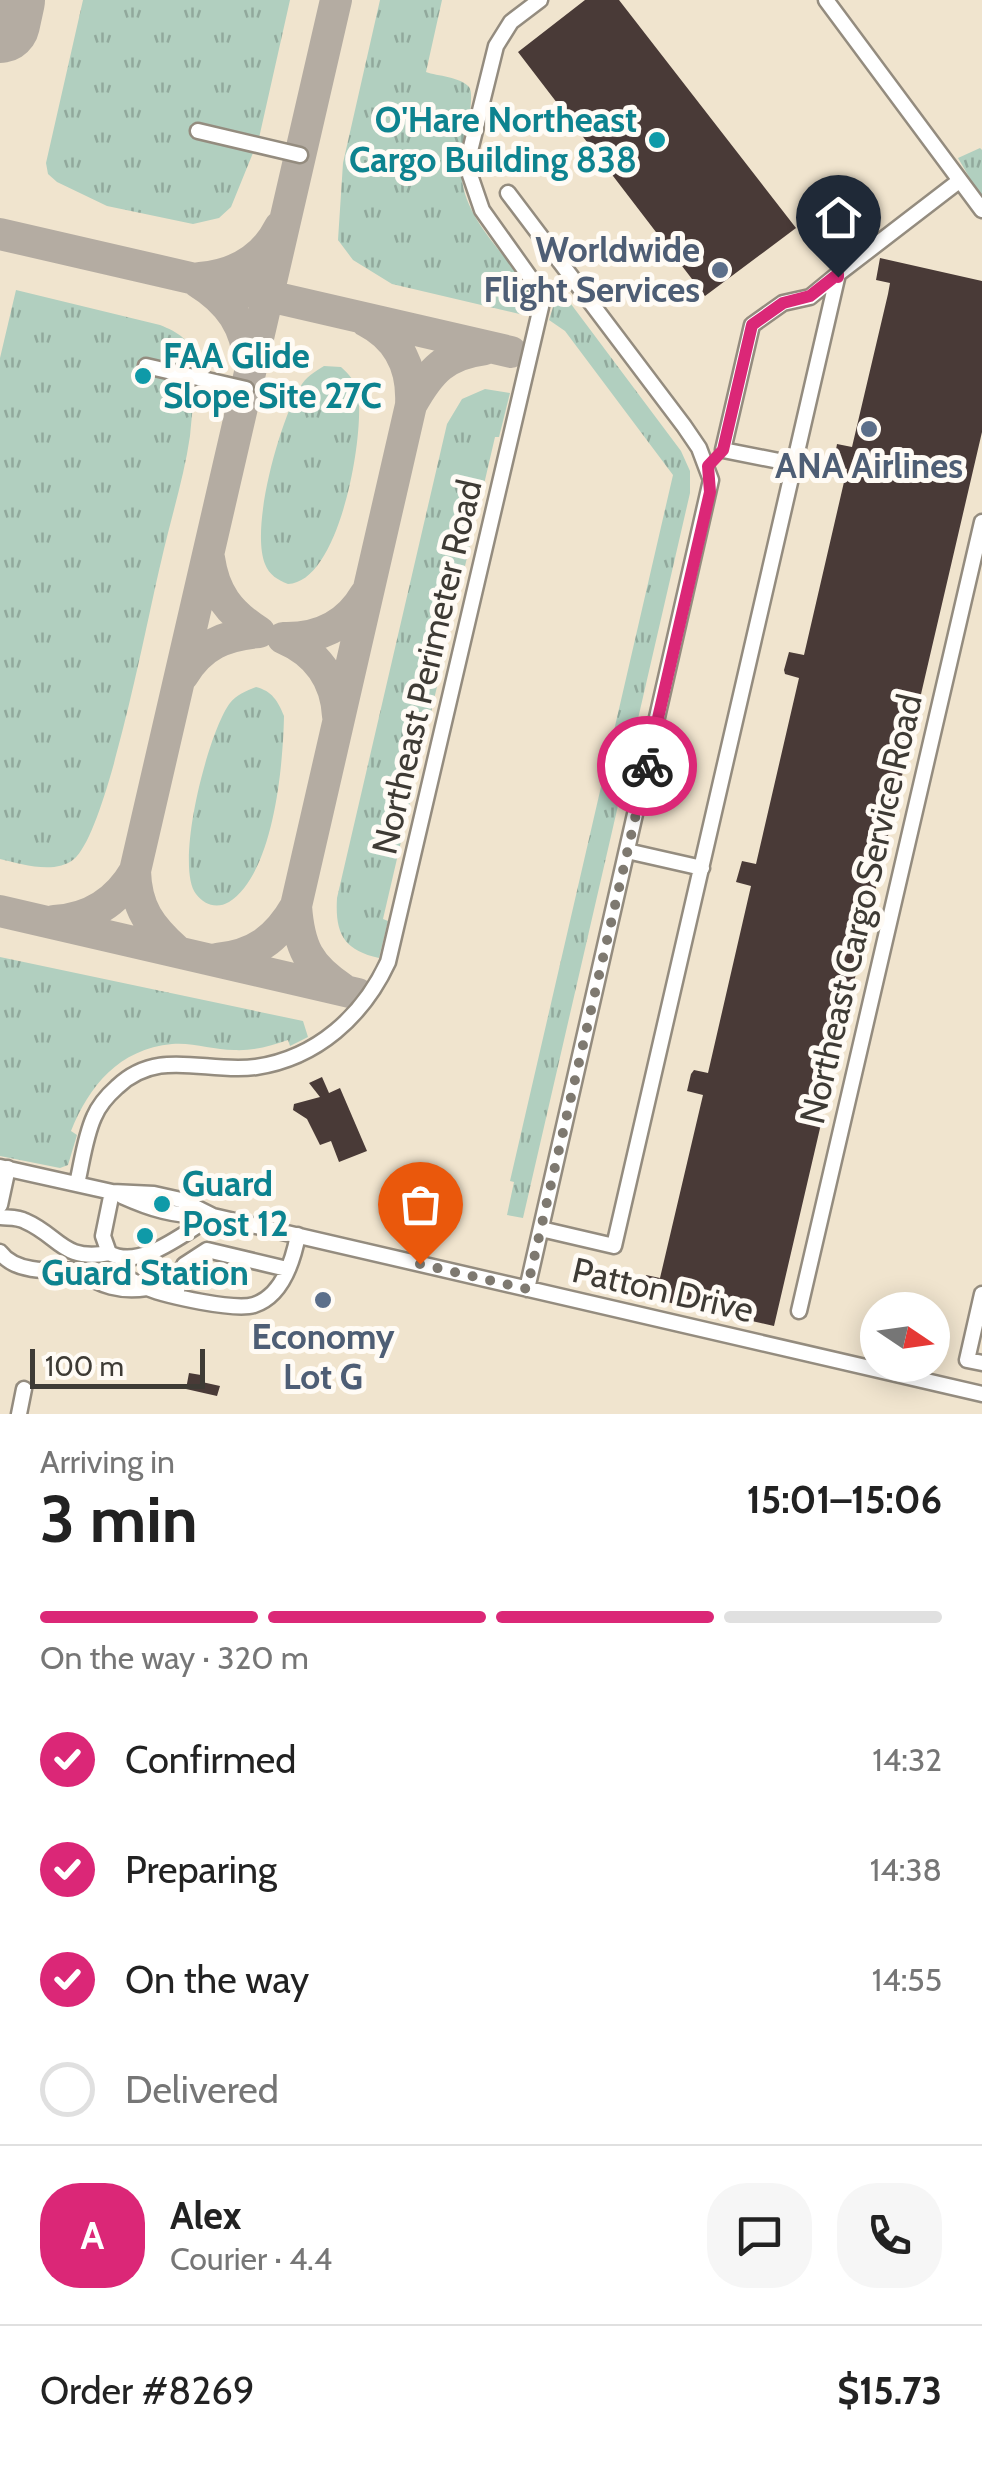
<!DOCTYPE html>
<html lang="en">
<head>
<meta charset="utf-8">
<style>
  body { margin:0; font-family:Cabin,sans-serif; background:#f6f6f6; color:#222; height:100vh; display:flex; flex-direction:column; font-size:38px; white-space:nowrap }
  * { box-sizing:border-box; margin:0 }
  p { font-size:32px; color:#767676 }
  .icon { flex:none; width:55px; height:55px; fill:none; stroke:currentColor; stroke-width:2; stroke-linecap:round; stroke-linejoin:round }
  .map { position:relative; height:1414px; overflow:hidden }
  .details { display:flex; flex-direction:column; background:#fff; flex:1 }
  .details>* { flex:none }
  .needle { width:65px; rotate:103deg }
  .buttons { position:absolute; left:860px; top:1292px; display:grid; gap:20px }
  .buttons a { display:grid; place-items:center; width:90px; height:90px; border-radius:50%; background:#fff; box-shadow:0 5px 25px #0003; font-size:50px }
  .scale { position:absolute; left:30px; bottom:25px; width:175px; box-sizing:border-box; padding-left:10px; border:5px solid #3e3b35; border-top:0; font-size:28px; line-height:35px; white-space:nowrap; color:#3e3b35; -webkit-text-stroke:8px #fffbf5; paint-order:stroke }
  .pin { position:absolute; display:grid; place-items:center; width:85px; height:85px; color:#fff; margin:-102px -42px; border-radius:50% 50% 50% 0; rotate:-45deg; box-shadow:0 0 10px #0007 }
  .pin .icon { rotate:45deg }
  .courier { position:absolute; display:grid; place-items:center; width:100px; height:100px; margin:-50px; border:8px solid #db2777; border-radius:50%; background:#fff; color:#222; box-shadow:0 2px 12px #0007 }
  .headline em { font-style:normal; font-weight:800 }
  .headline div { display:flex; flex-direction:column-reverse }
  .headline { display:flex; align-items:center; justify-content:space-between; height:170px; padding:0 40px }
  h1 { font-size:65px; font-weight:800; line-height:75px }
  .bar { display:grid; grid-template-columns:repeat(4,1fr); gap:15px 10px; align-content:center; height:120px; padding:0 40px }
  .bar i { height:12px; border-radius:8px; background:#e0e0e0 }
  .bar .active { background:#db2777 }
  .bar p { grid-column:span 4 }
  .line { display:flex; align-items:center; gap:25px; padding:0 40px; border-top:2px solid #e0e0e0 }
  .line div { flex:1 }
  .round { display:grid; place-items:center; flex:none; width:105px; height:105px; border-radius:40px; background:#f6f6f6 }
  ol { padding:0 40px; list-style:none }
  li { display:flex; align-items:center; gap:30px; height:110px }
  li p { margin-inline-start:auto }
  li .icon { padding:10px; border-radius:50%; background:#db2777; color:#fff; stroke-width:4 }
  li:last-child { color:#767676 }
  li i { width:55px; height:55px; border:5px solid #e0e0e0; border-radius:50% }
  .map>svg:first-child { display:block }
</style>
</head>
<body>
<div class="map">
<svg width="982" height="1414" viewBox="0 0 982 1414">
  <defs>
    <pattern id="grass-tufts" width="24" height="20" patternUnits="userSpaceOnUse" patternTransform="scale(2.5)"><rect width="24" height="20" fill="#b1cfbf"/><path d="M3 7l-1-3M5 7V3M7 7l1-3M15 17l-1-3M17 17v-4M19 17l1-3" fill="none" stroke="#91a99c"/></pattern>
  </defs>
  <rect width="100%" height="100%" fill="#f6eddf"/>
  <path fill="#f0e4ce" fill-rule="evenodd" d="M 0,0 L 982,0 L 982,1414 L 0,1414 ZM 878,1310 L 932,1310 L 932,1365 L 878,1365 Z"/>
  <path fill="url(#grass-tufts)" d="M 83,0 L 290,0 L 259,138 L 231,207 L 219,218 L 193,224 L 107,206 L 57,182 L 48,174 L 46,163 Z
    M 380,0 L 442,0 L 426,72 C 437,76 461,77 469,87 C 477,97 459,158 462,179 C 466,219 504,253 526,285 L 532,298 L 528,316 L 392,284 L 353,260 L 338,240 L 343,163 Z
    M 980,148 L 982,150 L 982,199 L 958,158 Z
    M 559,288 L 681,451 L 690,471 L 690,493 L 523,1218 L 507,1215 L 514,1182 L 510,1181 L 673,475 L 565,331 L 549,320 Z
    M 16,290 L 160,325 C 177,332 193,340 194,360 C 196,384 192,413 190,436 C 184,478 170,521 161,562 C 148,615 108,831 74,859 C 55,875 21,864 0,859 L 0,358 Z
    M 324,366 L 341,367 C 349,374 356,382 358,393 C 365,434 340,582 288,584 C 278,580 269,575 265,564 C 250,526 280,422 300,387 C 306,377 314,372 324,366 Z
    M 485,389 L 510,393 L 499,437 L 495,437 L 383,919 L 388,921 L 379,958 C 343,950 335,933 337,898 L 447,424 L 462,399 Z
    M 256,687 C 272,691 278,701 284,716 C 283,766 274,873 229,902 C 217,909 204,905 196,894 C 174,865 208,732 230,703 C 236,695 246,691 256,687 Z
    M 0,957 L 303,1021 L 308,1037 L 290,1046 L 288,1040 C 271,1046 253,1051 234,1050 C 214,1050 192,1042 172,1044 C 119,1049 89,1086 71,1131 L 77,1135 L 68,1165 L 60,1168 L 0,1156 Z"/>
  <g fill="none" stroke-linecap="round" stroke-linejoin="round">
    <path stroke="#b4aca2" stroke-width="32" d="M 0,234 L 511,352
      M 200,278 C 235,275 264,259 280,227
      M 198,282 C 229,301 247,327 249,364
      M 366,321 C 399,338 413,368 411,405 C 430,371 445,354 485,349
      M 183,675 C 201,645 225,635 259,632 C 229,613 214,593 209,558
      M 338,716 C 336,679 316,652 283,638 C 318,639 347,626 365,595
      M 296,906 L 411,405
      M 0,911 L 358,994
      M 54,921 C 90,919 117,902 135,871
      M 177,951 C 150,927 136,908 135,871 L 336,0
      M 217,959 C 255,955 277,939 296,906 C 299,947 308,966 343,989"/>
    <path stroke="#b4aca2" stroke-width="80" d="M 0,23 L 5,0"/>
  </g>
  <path fill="#493a37" d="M 585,0 L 619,0 L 796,228 L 705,296 L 518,52 Z
    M 880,258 L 982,281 L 982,432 L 774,1326 L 640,1296 L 646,1275 L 660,1278 L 703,1095 L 687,1091 L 691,1074 L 694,1070 L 708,1073 L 751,886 L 736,882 L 742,861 L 756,864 L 799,678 L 785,674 L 784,670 L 789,652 L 804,655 L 847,469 L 833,466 L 837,444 L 852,447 L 888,294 L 890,283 L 876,280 Z
    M 322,1077 L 329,1093 L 340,1088 L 367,1151 L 339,1162 L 331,1141 L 320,1145 L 307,1119 L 293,1110 L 294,1104 L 320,1097 L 309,1083 Z
    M 189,1373 L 201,1375 L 202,1382 L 220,1386 L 217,1396 L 186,1389 Z"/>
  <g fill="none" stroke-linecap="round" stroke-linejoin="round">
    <defs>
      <path id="minor" d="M 826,0 L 982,210
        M 198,131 L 300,155
        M 508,193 L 684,426 L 699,448 L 711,480 L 527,1289
        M 146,366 L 246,389
        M 794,464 L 723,450 L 752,325 L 783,303 L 810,297 L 838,274
        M 627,851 L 702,868
        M 0,1167 L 112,1192 L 154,1194 L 181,1200 L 213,1216 L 982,1394
        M 77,1184 C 82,1162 85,1137 94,1117 C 99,1105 108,1095 117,1087 C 159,1047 206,1074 256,1067 C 317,1058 363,1016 388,962 L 541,307 L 539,290 L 482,210 L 470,175 L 469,155 L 496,46 L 511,22 L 540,0
        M 112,1192 L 103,1236 L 109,1253 C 141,1271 186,1231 213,1216
        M 122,1196 C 151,1209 174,1216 206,1216
        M 0,1205 L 8,1168
        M 0,1217 C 8,1218 18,1217 25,1221 C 60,1236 62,1262 109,1253
        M 541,1229 L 614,1246 L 838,274 L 959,181
        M 0,1252 C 20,1280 74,1267 104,1271 C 121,1273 132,1281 147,1288 C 167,1296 235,1311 254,1305 C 282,1296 293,1261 298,1235
        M 78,1271 C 101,1286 120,1292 147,1288
        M 176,1294 L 184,1265 L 207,1250 L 287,1269
        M 982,1294 L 967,1360 L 982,1363
        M 799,1311 L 982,522
        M 19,1414 L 24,1389"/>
    </defs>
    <use href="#minor" stroke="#948c7f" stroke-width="19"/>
    <use href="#minor" stroke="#fff" stroke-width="14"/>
  </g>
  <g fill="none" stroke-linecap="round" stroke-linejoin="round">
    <path stroke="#7e7970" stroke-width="10" stroke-dasharray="0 18" d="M 420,1264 L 527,1289 L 647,766"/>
    <path stroke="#db2777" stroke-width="12" d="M 647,766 L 710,492 L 708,466 L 723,450 L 752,325 L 783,303 L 810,296 L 838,274 L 838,277"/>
  </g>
  <g fill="#0f9aa8" stroke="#fffbf5" stroke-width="4">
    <circle cx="657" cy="140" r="10"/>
    <circle cx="143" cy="376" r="10"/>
    <circle cx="162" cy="1204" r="10"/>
    <circle cx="145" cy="1236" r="10"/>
  </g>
  <g fill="#5c6f8a" stroke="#fffbf5" stroke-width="4">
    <circle cx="720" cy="270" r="10"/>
    <circle cx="869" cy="429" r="10"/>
    <circle cx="323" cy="1300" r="10"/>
  </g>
  <g text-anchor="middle" stroke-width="10" stroke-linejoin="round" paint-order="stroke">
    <g font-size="35" font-weight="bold" fill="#0d838f" stroke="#fffbf5" text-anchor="start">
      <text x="637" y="132" text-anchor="end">O'Hare Northeast<tspan x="637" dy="40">Cargo Building 838</tspan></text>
      <text x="163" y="368">FAA Glide<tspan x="163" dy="40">Slope Site 27C</tspan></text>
      <text x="182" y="1196">Guard<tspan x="182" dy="40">Post 12</tspan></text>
      <text x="145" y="1285" text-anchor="middle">Guard Station</text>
    </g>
    <g font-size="35" font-weight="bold" fill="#4e5e75" stroke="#fffbf5">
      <text x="700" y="262" text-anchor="end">Worldwide<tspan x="700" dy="40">Flight Services</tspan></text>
      <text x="869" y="478">ANA Airlines</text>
      <text x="323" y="1349">Economy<tspan x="323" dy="40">Lot G</tspan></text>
    </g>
    <g font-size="35" fill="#3e3b35" stroke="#fffbf5">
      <text transform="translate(427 667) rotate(-77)" y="12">Northeast Perimeter Road</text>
      <text transform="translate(861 909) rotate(-77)" y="12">Northeast Cargo Service Road</text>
      <text transform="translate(663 1290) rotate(13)" y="12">Patton Drive</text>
    </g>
  </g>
</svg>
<div class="buttons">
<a><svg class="needle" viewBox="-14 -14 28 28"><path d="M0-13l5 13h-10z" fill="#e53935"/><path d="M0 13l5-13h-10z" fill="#767676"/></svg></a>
</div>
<div class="scale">100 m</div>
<div class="pin" style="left:420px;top:1264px;background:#ea580c"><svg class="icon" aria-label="bag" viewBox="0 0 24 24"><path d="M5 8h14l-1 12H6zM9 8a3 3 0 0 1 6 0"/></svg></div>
<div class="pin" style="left:838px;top:277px;background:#1f2937"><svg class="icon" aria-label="home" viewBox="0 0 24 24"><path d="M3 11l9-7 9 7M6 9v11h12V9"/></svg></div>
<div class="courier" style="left:647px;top:766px"><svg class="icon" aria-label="bike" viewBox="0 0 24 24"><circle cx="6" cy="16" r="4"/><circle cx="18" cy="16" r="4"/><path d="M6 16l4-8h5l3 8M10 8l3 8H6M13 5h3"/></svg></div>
</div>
<section class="details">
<div class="headline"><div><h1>3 min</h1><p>Arriving in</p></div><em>15:01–15:06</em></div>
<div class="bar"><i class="active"></i><i class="active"></i><i class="active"></i><i></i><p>On the way · 320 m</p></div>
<ol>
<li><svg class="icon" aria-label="check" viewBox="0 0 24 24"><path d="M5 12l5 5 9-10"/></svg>Confirmed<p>14:32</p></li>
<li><svg class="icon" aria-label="check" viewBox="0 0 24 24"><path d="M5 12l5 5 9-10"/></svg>Preparing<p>14:38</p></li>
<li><svg class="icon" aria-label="check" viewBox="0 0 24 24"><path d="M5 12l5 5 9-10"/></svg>On the way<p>14:55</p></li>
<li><i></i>Delivered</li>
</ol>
<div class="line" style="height:180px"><b class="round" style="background:#db2777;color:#fff">A</b><div><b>Alex</b><p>Courier · 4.4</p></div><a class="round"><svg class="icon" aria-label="chat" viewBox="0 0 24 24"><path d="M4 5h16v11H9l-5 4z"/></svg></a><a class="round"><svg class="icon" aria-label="phone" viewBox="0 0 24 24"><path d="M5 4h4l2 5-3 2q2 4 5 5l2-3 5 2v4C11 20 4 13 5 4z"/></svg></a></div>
<div class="line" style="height:130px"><div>Order #8269</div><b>$15.73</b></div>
</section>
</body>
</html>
